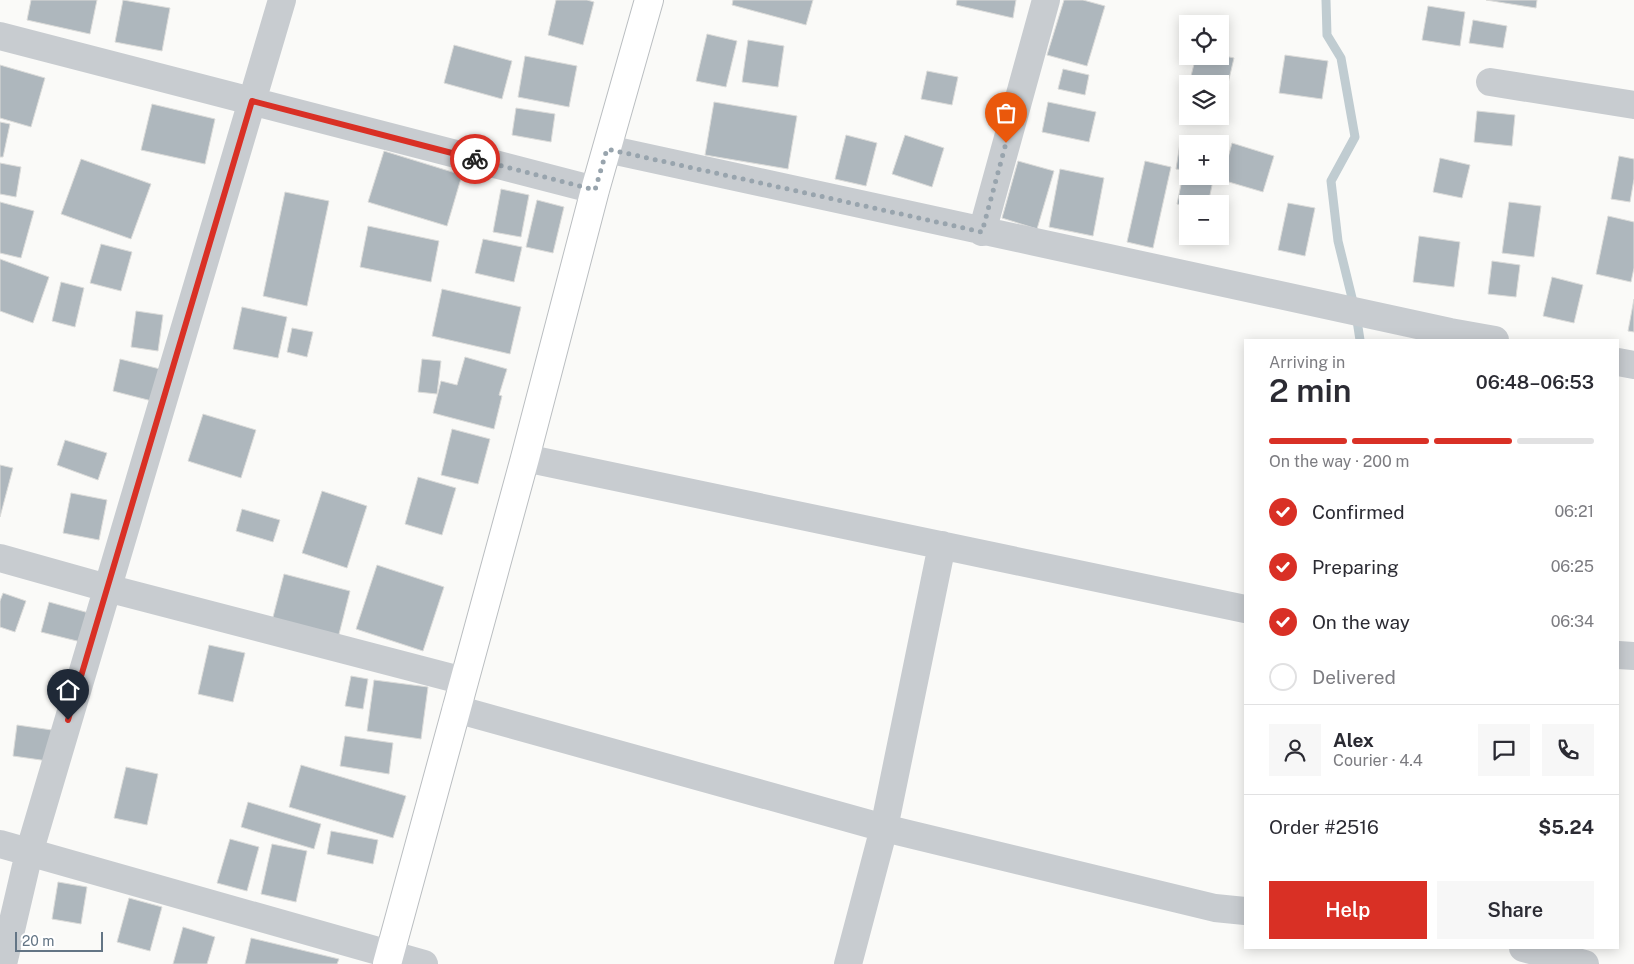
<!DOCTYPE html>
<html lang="en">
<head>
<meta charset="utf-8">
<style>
  body { margin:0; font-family:"Public Sans",sans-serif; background:#f7f7f7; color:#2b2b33; height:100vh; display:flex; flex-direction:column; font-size:19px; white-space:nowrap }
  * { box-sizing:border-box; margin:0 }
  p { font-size:16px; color:#7c7c81 }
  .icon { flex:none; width:28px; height:28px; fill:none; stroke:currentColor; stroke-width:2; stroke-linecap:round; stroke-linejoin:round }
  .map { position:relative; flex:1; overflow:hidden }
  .panel { position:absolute; left:1244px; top:339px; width:375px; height:610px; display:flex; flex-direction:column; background:#fff; border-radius:0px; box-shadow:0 2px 12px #0003 }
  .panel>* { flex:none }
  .controls { position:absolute; left:1179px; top:15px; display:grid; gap:10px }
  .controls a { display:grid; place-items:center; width:50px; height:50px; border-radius:0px; background:#fff; box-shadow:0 2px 12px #0003; font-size:25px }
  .scale { position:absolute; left:15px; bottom:12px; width:88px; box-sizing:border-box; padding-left:5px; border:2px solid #637585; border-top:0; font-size:14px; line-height:18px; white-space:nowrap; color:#637585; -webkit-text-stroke:4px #fff; paint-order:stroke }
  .pin { position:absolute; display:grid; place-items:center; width:42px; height:42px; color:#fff; margin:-51px -21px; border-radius:50% 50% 50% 0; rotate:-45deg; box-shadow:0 0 5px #0007 }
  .pin .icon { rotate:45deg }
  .courier { position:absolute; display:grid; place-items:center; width:50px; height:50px; margin:-25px; border:4px solid #d93025; border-radius:50%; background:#fff; color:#222; box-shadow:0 1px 6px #0007 }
  .summary em { font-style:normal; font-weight:600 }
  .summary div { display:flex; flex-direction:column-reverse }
  .summary { display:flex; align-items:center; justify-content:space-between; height:85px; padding:0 25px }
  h1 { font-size:32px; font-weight:600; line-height:38px }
  .bar { display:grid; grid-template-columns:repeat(4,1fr); gap:8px 5px; align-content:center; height:60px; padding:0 25px }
  .bar i { height:6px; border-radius:4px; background:#e1e1e2 }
  .bar .current { background:#d93025 }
  .bar p { grid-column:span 4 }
  .line { display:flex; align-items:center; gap:12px; padding:0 25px; border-top:1px solid #e1e1e2 }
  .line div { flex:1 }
  .round { display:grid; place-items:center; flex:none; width:52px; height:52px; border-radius:0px; background:#f7f7f7 }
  ol { padding:0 25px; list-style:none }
  li { display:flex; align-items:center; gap:15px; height:55px }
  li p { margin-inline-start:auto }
  li .icon { padding:5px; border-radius:50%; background:#d93025; color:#fff; stroke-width:4 }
  li:last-child { color:#7c7c81 }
  li i { width:28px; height:28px; border:2px solid #e1e1e2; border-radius:50% }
  .button { display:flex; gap:10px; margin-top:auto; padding:10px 25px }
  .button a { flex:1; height:58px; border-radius:0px; background:#d93025; color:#fff; font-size:20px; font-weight:600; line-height:58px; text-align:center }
  .button a+a { background:#f7f7f7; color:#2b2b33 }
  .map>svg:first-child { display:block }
</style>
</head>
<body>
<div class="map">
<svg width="1634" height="964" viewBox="0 0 1634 964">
  <rect width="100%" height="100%" fill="#fafaf8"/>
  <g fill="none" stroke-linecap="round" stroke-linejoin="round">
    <path stroke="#c0ccd1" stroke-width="9" d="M 1326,0 L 1327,35 L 1341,58 L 1355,137 L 1331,181 L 1338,241 L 1356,314 L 1360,340"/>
  </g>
  <path fill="#aeb7bd" stroke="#dcdcda" d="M 31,0 L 97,0 L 90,34 L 27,20 Z
    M 123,0 L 170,8 L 162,51 L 115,42 Z
    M 556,0 L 587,0 L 594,2 L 583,45 L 548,35 Z
    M 733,0 L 813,0 L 806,25 L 732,5 Z
    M 957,0 L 1016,0 L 1013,18 L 956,5 Z
    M 1064,0 L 1083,0 L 1105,6 L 1087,66 L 1047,55 Z
    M 1486,0 L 1537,0 L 1536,8 Z
    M 1428,6 L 1465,12 L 1460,46 L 1422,40 Z
    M 1473,20 L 1507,26 L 1503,48 L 1469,43 Z
    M 707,34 L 737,41 L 726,87 L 696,81 Z
    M 748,40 L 784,46 L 778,87 L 742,82 Z
    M 454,45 L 512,61 L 502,99 L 444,83 Z
    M 1220,55 L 1234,58 L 1225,96 L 1220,95 L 1220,84 L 1189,84 L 1196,56 L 1220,56 Z
    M 1285,55 L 1328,61 L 1322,99 L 1279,93 Z
    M 525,56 L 577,66 L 569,107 L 518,97 Z
    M 0,65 L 45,78 L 31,127 L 0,118 Z
    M 1063,69 L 1089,75 L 1085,95 L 1058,89 Z
    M 927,71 L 958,77 L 952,105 L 921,99 Z
    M 714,102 L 797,116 L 788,169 L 705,155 Z
    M 1048,102 L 1096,112 L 1089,142 L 1042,132 Z
    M 152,104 L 215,119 L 205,164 L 141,150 Z
    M 516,108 L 555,114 L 551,142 L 512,135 Z
    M 1477,111 L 1515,115 L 1512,146 L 1474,142 Z
    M 0,122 L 10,124 L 3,157 L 0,157 Z
    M 846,135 L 877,143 L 866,186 L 835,179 Z
    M 905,135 L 944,148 L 932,187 L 892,174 Z
    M 1180,143 L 1188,144 L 1188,176 L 1214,176 L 1208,204 L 1188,204 L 1188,206 L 1177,204 L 1184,170 L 1176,169 Z
    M 1232,143 L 1274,156 L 1263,192 L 1222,180 Z
    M 384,151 L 462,175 L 447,226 L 368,202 Z
    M 1619,156 L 1634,159 L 1634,179 L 1630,202 L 1611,199 Z
    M 1440,158 L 1470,165 L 1462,198 L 1433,192 Z
    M 81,159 L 151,184 L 131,239 L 61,214 Z
    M 1018,161 L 1054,171 L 1037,229 L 1002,218 Z
    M 1145,161 L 1171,167 L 1153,248 L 1127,242 Z
    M 0,163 L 21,167 L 16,197 L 0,194 Z
    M 1060,169 L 1104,178 L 1093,236 L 1049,227 Z
    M 501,189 L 529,195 L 521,237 L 493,232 Z
    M 285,192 L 329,201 L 307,306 L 263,296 Z
    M 537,200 L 564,207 L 553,253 L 526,247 Z
    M 0,202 L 34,211 L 21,258 L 0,253 Z
    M 1509,202 L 1541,206 L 1534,257 L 1502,253 Z
    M 1288,203 L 1315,208 L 1305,256 L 1278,250 Z
    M 1608,216 L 1634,222 L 1634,268 L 1631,282 L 1596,274 Z
    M 368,226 L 439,241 L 431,282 L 360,267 Z
    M 1419,236 L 1460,242 L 1454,287 L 1413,282 Z
    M 483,239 L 522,247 L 514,282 L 475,273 Z
    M 101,244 L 132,252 L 121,291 L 90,283 Z
    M 0,259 L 49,277 L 33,323 L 0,311 Z
    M 1492,261 L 1520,265 L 1516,297 L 1488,294 Z
    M 1552,277 L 1583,285 L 1574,323 L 1543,316 Z
    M 61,282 L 84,288 L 75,327 L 52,321 Z
    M 442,289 L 521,307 L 510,354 L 432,336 Z
    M 1634,299 L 1634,332 L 1628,331 Z
    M 242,307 L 287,317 L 278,358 L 233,349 Z
    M 136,311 L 163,315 L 158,351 L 131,347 Z
    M 292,328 L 313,332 L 307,357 L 287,352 Z
    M 465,357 L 507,369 L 499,395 L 502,396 L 494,429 L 433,413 L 441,381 L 457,385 Z
    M 120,359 L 160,369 L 152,401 L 113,391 Z
    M 422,359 L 441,361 L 437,394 L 418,392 Z
    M 203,414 L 256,430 L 241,478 L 188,461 Z
    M 452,429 L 490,439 L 478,484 L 441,475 Z
    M 65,440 L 107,453 L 98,480 L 57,465 Z
    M 0,465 L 13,468 L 0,517 Z
    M 418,477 L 456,488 L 442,535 L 405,524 Z
    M 322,491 L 367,506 L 347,568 L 302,553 Z
    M 71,493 L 107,500 L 99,540 L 63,533 Z
    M 242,509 L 280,520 L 273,542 L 236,531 Z
    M 377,565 L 444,587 L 423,651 L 356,629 Z
    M 284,574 L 350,591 L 338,638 L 272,621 Z
    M 3,593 L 26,601 L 15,632 L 0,627 L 0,601 Z
    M 49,602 L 89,613 L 81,642 L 41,632 Z
    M 209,645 L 245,653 L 233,702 L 198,694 Z
    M 351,676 L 368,679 L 363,709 L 345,706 Z
    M 374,680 L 428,687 L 421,739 L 367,731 Z
    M 17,725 L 52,730 L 48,761 L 13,756 Z
    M 345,736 L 393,743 L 389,774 L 340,766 Z
    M 301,765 L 406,796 L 393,838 L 289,807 Z
    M 126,767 L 158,774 L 147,825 L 114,818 Z
    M 248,802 L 321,824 L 314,849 L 241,827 Z
    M 331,831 L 378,840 L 373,864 L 327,854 Z
    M 230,839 L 259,847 L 247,891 L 217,883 Z
    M 272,844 L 307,851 L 296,902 L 261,894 Z
    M 58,882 L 87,887 L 81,924 L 52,919 Z
    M 129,898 L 162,907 L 150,951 L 117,942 Z
    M 183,927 L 215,937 L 207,964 L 173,964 Z
    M 251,938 L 339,959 L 337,964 L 245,964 Z"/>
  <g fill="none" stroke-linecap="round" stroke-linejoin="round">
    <defs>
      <path id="highway" d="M 387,964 L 525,458 L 595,190 L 649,0"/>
    </defs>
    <use href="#highway" stroke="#babec1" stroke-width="30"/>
    <path stroke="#c8ccd0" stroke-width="28" d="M 0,36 L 595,190
      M 1490,82 L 1634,105
      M 607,149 L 1450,332 L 1495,340
      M 982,232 L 1046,0
      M 1618,362 L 1634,365
      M 525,458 L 1245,609
      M 0,558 L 107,588 L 464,681
      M 1618,655 L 1634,656
      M 456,709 L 884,828 L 1215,908 L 1245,911
      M 0,844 L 424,964
      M 1523,948 L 1585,964
      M 3,964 L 29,853 L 282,0
      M 848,964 L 884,828 L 942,545"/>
    <use href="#highway" stroke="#fff" stroke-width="28"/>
  </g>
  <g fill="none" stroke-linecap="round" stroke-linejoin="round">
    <path stroke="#98a4ad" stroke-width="5" stroke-dasharray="0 9" d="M 475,159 L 595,190 L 607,149 L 982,232 L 1006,143"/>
    <path stroke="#d93025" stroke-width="6" d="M 68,720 L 252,101 L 475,159"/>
  </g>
</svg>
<div class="controls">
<a><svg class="icon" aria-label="locate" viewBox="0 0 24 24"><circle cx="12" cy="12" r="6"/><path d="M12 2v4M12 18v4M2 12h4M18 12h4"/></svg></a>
<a><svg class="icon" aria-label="layers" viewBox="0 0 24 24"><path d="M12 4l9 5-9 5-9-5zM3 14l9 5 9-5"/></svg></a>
<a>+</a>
<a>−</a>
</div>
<div class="scale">20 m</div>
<div class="pin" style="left:1006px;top:143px;background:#ea580c"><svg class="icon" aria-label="bag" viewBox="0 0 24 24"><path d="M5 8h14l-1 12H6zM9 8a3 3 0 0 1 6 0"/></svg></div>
<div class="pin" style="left:68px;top:720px;background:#1f2937"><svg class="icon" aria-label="home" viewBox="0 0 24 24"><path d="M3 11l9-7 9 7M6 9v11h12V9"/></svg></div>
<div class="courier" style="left:475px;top:159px"><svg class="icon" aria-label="bike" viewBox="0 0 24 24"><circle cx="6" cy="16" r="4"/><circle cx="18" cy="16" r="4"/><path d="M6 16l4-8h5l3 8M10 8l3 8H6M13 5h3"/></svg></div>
<section class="panel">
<div class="summary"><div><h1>2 min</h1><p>Arriving in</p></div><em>06:48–06:53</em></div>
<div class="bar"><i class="current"></i><i class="current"></i><i class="current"></i><i></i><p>On the way · 200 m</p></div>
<ol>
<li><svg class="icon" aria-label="check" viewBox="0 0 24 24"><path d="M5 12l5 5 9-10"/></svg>Confirmed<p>06:21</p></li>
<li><svg class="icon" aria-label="check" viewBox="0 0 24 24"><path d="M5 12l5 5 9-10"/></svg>Preparing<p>06:25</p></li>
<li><svg class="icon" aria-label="check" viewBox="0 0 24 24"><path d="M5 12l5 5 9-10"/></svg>On the way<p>06:34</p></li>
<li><i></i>Delivered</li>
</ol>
<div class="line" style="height:90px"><a class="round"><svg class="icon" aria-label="person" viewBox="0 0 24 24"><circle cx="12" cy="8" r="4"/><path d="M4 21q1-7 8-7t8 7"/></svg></a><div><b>Alex</b><p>Courier · 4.4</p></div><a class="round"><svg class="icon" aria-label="chat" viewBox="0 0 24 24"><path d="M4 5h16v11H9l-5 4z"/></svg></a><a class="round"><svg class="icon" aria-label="phone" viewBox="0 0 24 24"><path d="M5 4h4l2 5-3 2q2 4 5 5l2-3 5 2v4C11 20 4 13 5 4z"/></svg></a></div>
<div class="line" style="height:65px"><div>Order #2516</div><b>$5.24</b></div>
<div class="button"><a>Help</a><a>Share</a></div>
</section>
</div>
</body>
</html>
